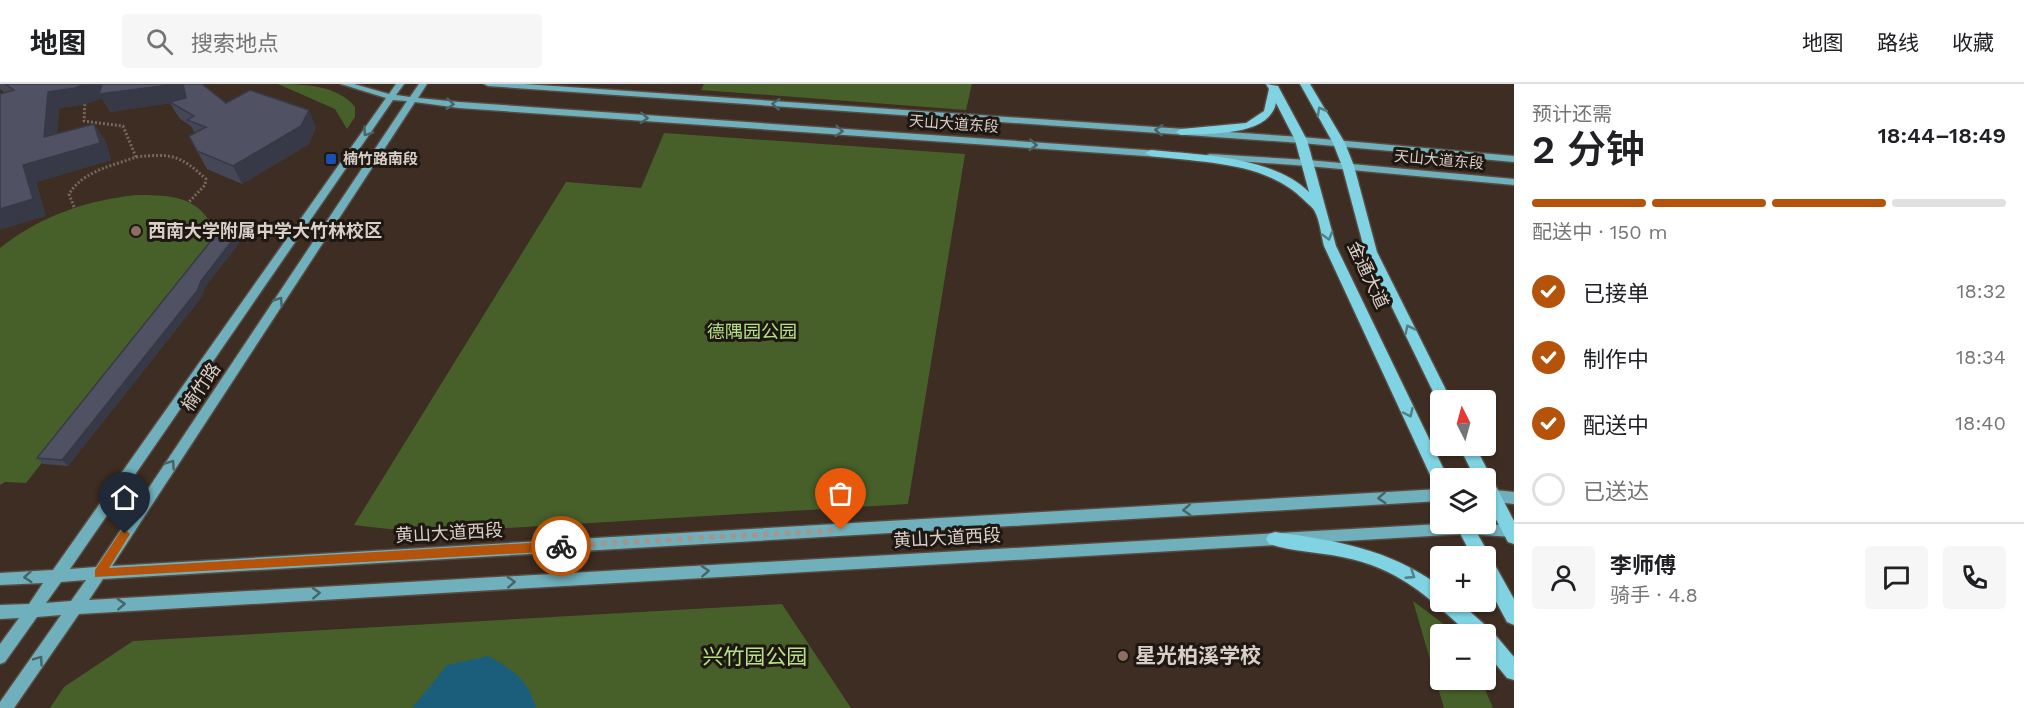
<!DOCTYPE html>
<html lang="zh">
<head>
<meta charset="utf-8">
<style>
  body { margin:0; font-family:"Work Sans","Noto Sans SC",sans-serif; background:#f6f6f6; color:#202124; height:100vh; display:flex; flex-direction:column; font-size:22px; white-space:nowrap }
  * { box-sizing:border-box; margin:0 }
  p { font-size:20px; color:#757577 }
  .icon { flex:none; width:33px; height:33px; fill:none; stroke:currentColor; stroke-width:2; stroke-linecap:round; stroke-linejoin:round }
  .map { position:relative; flex:1; overflow:hidden }
  .details { display:flex; flex-direction:column; background:#fff; width:510px }
  .details>* { flex:none }
  .needle { width:39px; rotate:354deg }
  .fabs { position:absolute; left:1430px; top:306px; display:grid; gap:12px }
  .fabs a { display:grid; place-items:center; width:66px; height:66px; border-radius:6px; background:#fff; box-shadow:0 2px 4px #0004; font-size:30px }
  .pin { position:absolute; display:grid; place-items:center; width:51px; height:51px; color:#fff; margin:-62px -26px; border-radius:50% 50% 50% 0; rotate:-45deg; box-shadow:0 0 6px #0007 }
  .pin .icon { rotate:45deg }
  .courier { position:absolute; display:grid; place-items:center; width:60px; height:60px; margin:-30px; border:4px solid #b45309; border-radius:50%; background:#fff; color:#222; box-shadow:0 2px 8px #0007 }
  .overview em { font-style:normal; font-weight:600 }
  .overview div { display:flex; flex-direction:column-reverse }
  .overview { display:flex; align-items:center; justify-content:space-between; height:102px; padding:0 18px }
  h1 { font-size:39px; font-weight:600; line-height:45px }
  .bar { display:grid; grid-template-columns:repeat(4,1fr); gap:9px 6px; align-content:center; height:72px; padding:0 18px }
  .bar i { height:8px; border-radius:4px; background:#e0e0e0 }
  .bar .selected { background:#b45309 }
  .bar p { grid-column:span 4 }
  .line { display:flex; align-items:center; gap:15px; padding:0 18px; border-top:2px solid #e0e0e0 }
  .line div { flex:1 }
  .round { display:grid; place-items:center; flex:none; width:63px; height:63px; border-radius:6px; background:#f6f6f6 }
  ol { padding:0 18px; list-style:none }
  li { display:flex; align-items:center; gap:18px; height:66px }
  li p { margin-inline-start:auto }
  li .icon { padding:6px; border-radius:50%; background:#b45309; color:#fff; stroke-width:4 }
  li:last-child { color:#757577 }
  li i { width:33px; height:33px; border:3px solid #e0e0e0; border-radius:50% }
  header { display:flex; align-items:center; gap:36px; box-sizing:border-box; height:84px; padding:0 30px; background:#fff; border-bottom:2px solid #e0e0e0 }
  header strong { font-size:28px }
  nav { display:flex; gap:33px; margin-inline-start:auto; font-size:21px }
  .search { width:420px; height:54px; background:#f6f6f6; display:flex; align-items:center; gap:15px; box-sizing:border-box; padding:0 21px; border-radius:6px; color:#757577; font-size:22px }
  main { display:flex; flex:1; min-height:0 }
  .map>svg:first-child { display:block }
</style>
</head>
<body>
<header>
<strong>地图</strong>
<div class="search"><svg class="icon" aria-label="search" viewBox="0 0 24 24"><circle cx="10" cy="10" r="6"/><path d="M15 15l6 6"/></svg>搜索地点</div>
<nav><a>地图</a><a>路线</a><a>收藏</a></nav>
</header>
<main>
<div class="map">
<svg width="1514" height="624" viewBox="0 0 1514 624">
  <rect width="100%" height="100%" fill="#3d2d22"/>
  <path fill="#47602a" d="M 278,0 C 303,0 338,1 355,23 L 355,33 L 347,45 L 335,25 Z
    M 704,0 L 972,0 L 966,26 L 701,6 Z
    M 664,49 L 965,70 L 908,420 L 423,449 L 354,441 L 566,98 L 641,104 Z
    M 137,111 C 164,111 192,111 208,135 L 234,137 L 26,399 L 5,398 L 0,401 L 0,164 C 40,132 87,116 137,111 Z
    M 1413,517 L 1441,538 L 1453,550 L 1440,550 L 1440,596 L 1481,596 L 1493,624 L 1444,624 Z
    M 782,520 L 851,624 L 50,624 L 64,603 L 133,557 Z"/>
  <path fill="#1b5e7b" d="M 489,572 C 515,588 527,594 536,624 L 412,624 L 447,581 Z"/>
  <g fill="none" stroke-linecap="round" stroke-linejoin="round">
    <defs>
      <path id="secondary" d="M 341,0 L 354,0 L 389,10 L 396,0 L 404,0 L 396,11 L 410,13 L 419,0 L 427,0 L 418,14 L 459,18 L 1160,67 L 1164,70 L 1160,73 L 459,24 L 415,18 L 112,482 L 1440,405 L 1440,417 L 103,495 L 89,516 L 1441,440 L 1514,441 L 1514,453 L 1465,450 L 79,530 L 14,624 L 0,624 L 0,618 L 61,531 L 37,533 L 5,578 L 0,580 L 0,560 L 19,534 L 0,535 L 0,521 L 29,520 L 43,499 L 0,501 L 0,489 L 53,486 L 386,14 ZM 393,16 L 407,17 L 96,483 L 70,485 ZM 86,496 L 71,517 L 46,519 L 61,498 Z
        M 484,0 L 524,0 L 1301,53 L 1514,72 L 1514,78 L 1301,59 L 488,2 Z
        M 1210,70 L 1308,76 L 1514,95 L 1514,101 L 1308,82 L 1207,75 L 1207,71 Z
        M 1485,405 L 1514,408 L 1514,420 L 1485,417 Z"/>
      <path id="primary" d="M 1266,0 L 1278,2 L 1307,56 L 1336,162 L 1448,394 L 1440,394 L 1440,402 L 1434,400 L 1432,395 L 1324,162 C 1321,151 1320,136 1314,126 C 1312,123 1307,119 1304,116 C 1265,77 1203,79 1151,72 L 1145,69 L 1151,66 C 1200,71 1272,72 1309,108 L 1295,56 L 1276,19 C 1269,53 1208,49 1181,51 L 1176,48 L 1181,45 L 1246,39 L 1264,27 L 1269,5 Z
        M 1300,0 L 1310,0 L 1345,59 L 1354,82 L 1377,168 L 1451,316 L 1440,316 L 1439,320 L 1365,168 L 1342,82 L 1333,59 Z
        M 1459,362 L 1475,362 L 1514,437 L 1514,460 L 1508,458 L 1485,415 L 1485,394 L 1475,394 Z
        M 1455,440 L 1472,440 L 1514,515 L 1514,541 L 1507,538 L 1485,497 L 1485,472 L 1472,472 Z
        M 1275,448 C 1337,457 1387,464 1440,502 L 1440,518 L 1459,518 L 1492,547 L 1514,573 L 1514,596 L 1507,594 L 1485,567 L 1485,550 L 1469,550 C 1428,513 1399,484 1342,473 C 1318,468 1292,468 1269,460 L 1266,455 L 1269,450 Z"/>
    </defs>
    <use href="#secondary" stroke="#594a40" stroke-width="3"/>
    <use href="#primary" stroke="#594a40" stroke-width="3"/>
    <path stroke="#76685f" stroke-width="3" stroke-dasharray="2 2" stroke-linecap="butt" d="M 136,73 C 171,69 180,71 206,95 L 205,101 L 189,118
      M 74,123 L 69,110 C 83,87 112,82 136,73 L 123,42 L 84,37 L 85,16"/>
    <use href="#secondary" fill="#70b0bc" fill-rule="evenodd"/>
    <use href="#primary" fill="#7fd3e3" fill-rule="evenodd"/>
  </g>
  <path fill="#454756" d="M 0,0 L 202,0 L 226,19 L 316,43 L 309,60 L 242,100 L 207,85 L 197,67 L 195,49 L 191,42 L 180,35 L 170,19 L 110,28 L 102,14 L 86,20 L 59,24 L 57,50 L 105,56 L 111,76 L 36,98 L 46,132 L 5,9 L 0,5 Z
    M 242,155 L 205,203 L 201,214 L 68,382 L 43,380 L 37,374 Z"/>
  <path fill="#383946" d="M 85,0 L 184,0 L 193,16 L 110,28 L 102,14 L 86,20 L 59,24 L 56,70 L 44,53 L 48,8 Z
    M 309,26 L 316,43 L 309,60 L 242,100 L 233,82 Z
    M 94,40 L 105,56 L 111,76 L 36,98 L 46,132 L 0,146 L 0,125 L 23,81 Z
    M 238,149 L 242,155 L 205,203 L 201,214 L 68,382 L 62,376 Z"/>
  <path fill="#505264" stroke="#383946" stroke-width="1.5" d="M 5,0 L 85,0 L 75,4 L 48,8 L 44,53 L 94,40 L 100,59 L 23,81 L 33,115 L 0,125 L 0,10 L 14,6 Z
    M 102,0 L 177,0 L 99,10 Z
    M 183,0 L 202,0 L 226,19 L 250,6 L 309,26 L 301,42 L 233,82 L 197,67 L 189,52 L 206,43 L 187,36 L 194,32 L 170,18 L 186,14 Z
    M 218,148 L 238,149 L 201,197 L 197,207 L 62,376 L 37,374 Z"/>
  <defs><path id="oneway-chevron" d="M-2-3.5L2.5 0L-2 3.5" fill="none" stroke-width="1.6" stroke-linecap="round" stroke-linejoin="round" transform="scale(1.5)"/></defs>
  <g stroke="#486467">
    <use href="#oneway-chevron" transform="translate(450 20) rotate(5)"/>
    <use href="#oneway-chevron" transform="translate(776 20) rotate(-176)"/>
    <use href="#oneway-chevron" transform="translate(644 34) rotate(4)"/>
    <use href="#oneway-chevron" transform="translate(1159 46) rotate(-176)"/>
    <use href="#oneway-chevron" transform="translate(839 47) rotate(4)"/>
    <use href="#oneway-chevron" transform="translate(367 48) rotate(125)"/>
    <use href="#oneway-chevron" transform="translate(1033 61) rotate(4)"/>
    <use href="#oneway-chevron" transform="translate(279 217) rotate(-56)"/>
    <use href="#oneway-chevron" transform="translate(171 380) rotate(-56)"/>
    <use href="#oneway-chevron" transform="translate(1382 414) rotate(177)"/>
    <use href="#oneway-chevron" transform="translate(1187 426) rotate(177)"/>
    <use href="#oneway-chevron" transform="translate(705 487) rotate(-3)"/>
    <use href="#oneway-chevron" transform="translate(28 493) rotate(176)"/>
    <use href="#oneway-chevron" transform="translate(511 498) rotate(-3)"/>
    <use href="#oneway-chevron" transform="translate(316 509) rotate(-3)"/>
    <use href="#oneway-chevron" transform="translate(121 520) rotate(-3)"/>
    <use href="#oneway-chevron" transform="translate(39 576) rotate(-55)"/>
  </g>
  <g stroke="#547e85">
    <use href="#oneway-chevron" transform="translate(1321 27) rotate(-119)"/>
    <use href="#oneway-chevron" transform="translate(1328 152) rotate(74)"/>
    <use href="#oneway-chevron" transform="translate(1409 245) rotate(-116)"/>
    <use href="#oneway-chevron" transform="translate(1409 329) rotate(65)"/>
    <use href="#oneway-chevron" transform="translate(1411 491) rotate(33)"/>
  </g>
  <path fill="#b45309" d="M 125,445 L 130,450 L 109,484 L 561,457 L 566,462 L 561,467 L 95,493 L 95,486 L 121,447 Z"/>
  <g fill="none" stroke-linecap="round" stroke-linejoin="round">
    <path stroke="#a3968e" stroke-width="6" stroke-dasharray="0 10.8" d="M 561,462 L 841,446"/>
  </g>
  <rect fill="#1a4fb4" stroke="#1f1712" stroke-width="2" x="325" y="69" width="12" height="12" rx="3"/>
  <g fill="#8d6e63" stroke="#1f1712" stroke-width="2">
    <circle cx="136" cy="147" r="6"/>
    <circle cx="1123" cy="572" r="6"/>
  </g>
  <g text-anchor="middle" stroke-width="6" stroke-linejoin="round" paint-order="stroke">
    <g font-size="15" fill="#dacfc8" stroke="#1f1712">
      <text transform="translate(954 40) rotate(4)" y="5">天山大道东段</text>
      <text transform="translate(1439 76) rotate(5)" y="5">天山大道东段</text>
    </g>
    <g font-size="15" font-weight="bold" fill="#dacfc8" stroke="#1f1712" text-anchor="start">
      <text x="343" y="80">楠竹路南段</text>
    </g>
    <g font-size="18" font-weight="bold" fill="#dacfc8" stroke="#1f1712" text-anchor="start">
      <text x="148" y="153">西南大学附属中学大竹林校区</text>
    </g>
    <g font-size="18" fill="#dacfc8" stroke="#1f1712">
      <text transform="translate(1368 191) rotate(65)" y="6">金通大道</text>
      <text transform="translate(201 303) rotate(-56)" y="6">楠竹路</text>
      <text transform="translate(449 449) rotate(-3)" y="6">黄山大道西段</text>
      <text transform="translate(947 454) rotate(-3)" y="6">黄山大道西段</text>
    </g>
    <g font-size="18" fill="#b6e285" stroke="#1f1712">
      <text x="752" y="254">德隅园公园</text>
    </g>
    <g font-size="21" font-weight="bold" fill="#dacfc8" stroke="#1f1712" text-anchor="start">
      <text x="1135" y="579">星光柏溪学校</text>
    </g>
    <g font-size="21" fill="#b6e285" stroke="#1f1712">
      <text x="755" y="580">兴竹园公园</text>
    </g>
  </g>
</svg>
<div class="fabs">
<a><svg class="needle" viewBox="-14 -14 28 28"><path d="M0-13l5 13h-10z" fill="#e53935"/><path d="M0 13l5-13h-10z" fill="#757577"/></svg></a>
<a><svg class="icon" aria-label="layers" viewBox="0 0 24 24"><path d="M12 4l9 5-9 5-9-5zM3 14l9 5 9-5"/></svg></a>
<a>+</a>
<a>−</a>
</div>
<div class="pin" style="left:841px;top:446px;background:#ea580c"><svg class="icon" aria-label="bag" viewBox="0 0 24 24"><path d="M5 8h14l-1 12H6zM9 8a3 3 0 0 1 6 0"/></svg></div>
<div class="pin" style="left:125px;top:450px;background:#1f2937"><svg class="icon" aria-label="home" viewBox="0 0 24 24"><path d="M3 11l9-7 9 7M6 9v11h12V9"/></svg></div>
<div class="courier" style="left:561px;top:462px"><svg class="icon" aria-label="bike" viewBox="0 0 24 24"><circle cx="6" cy="16" r="4"/><circle cx="18" cy="16" r="4"/><path d="M6 16l4-8h5l3 8M10 8l3 8H6M13 5h3"/></svg></div>
</div>
<section class="details">
<div class="overview"><div><h1>2 分钟</h1><p>预计还需</p></div><em>18:44–18:49</em></div>
<div class="bar"><i class="selected"></i><i class="selected"></i><i class="selected"></i><i></i><p>配送中 · 150 m</p></div>
<ol>
<li><svg class="icon" aria-label="check" viewBox="0 0 24 24"><path d="M5 12l5 5 9-10"/></svg>已接单<p>18:32</p></li>
<li><svg class="icon" aria-label="check" viewBox="0 0 24 24"><path d="M5 12l5 5 9-10"/></svg>制作中<p>18:34</p></li>
<li><svg class="icon" aria-label="check" viewBox="0 0 24 24"><path d="M5 12l5 5 9-10"/></svg>配送中<p>18:40</p></li>
<li><i></i>已送达</li>
</ol>
<div class="line" style="height:108px"><a class="round"><svg class="icon" aria-label="person" viewBox="0 0 24 24"><circle cx="12" cy="8" r="4"/><path d="M4 21q1-7 8-7t8 7"/></svg></a><div><b>李师傅</b><p>骑手 · 4.8</p></div><a class="round"><svg class="icon" aria-label="chat" viewBox="0 0 24 24"><path d="M4 5h16v11H9l-5 4z"/></svg></a><a class="round"><svg class="icon" aria-label="phone" viewBox="0 0 24 24"><path d="M5 4h4l2 5-3 2q2 4 5 5l2-3 5 2v4C11 20 4 13 5 4z"/></svg></a></div>
</section>
</main>
</body>
</html>
